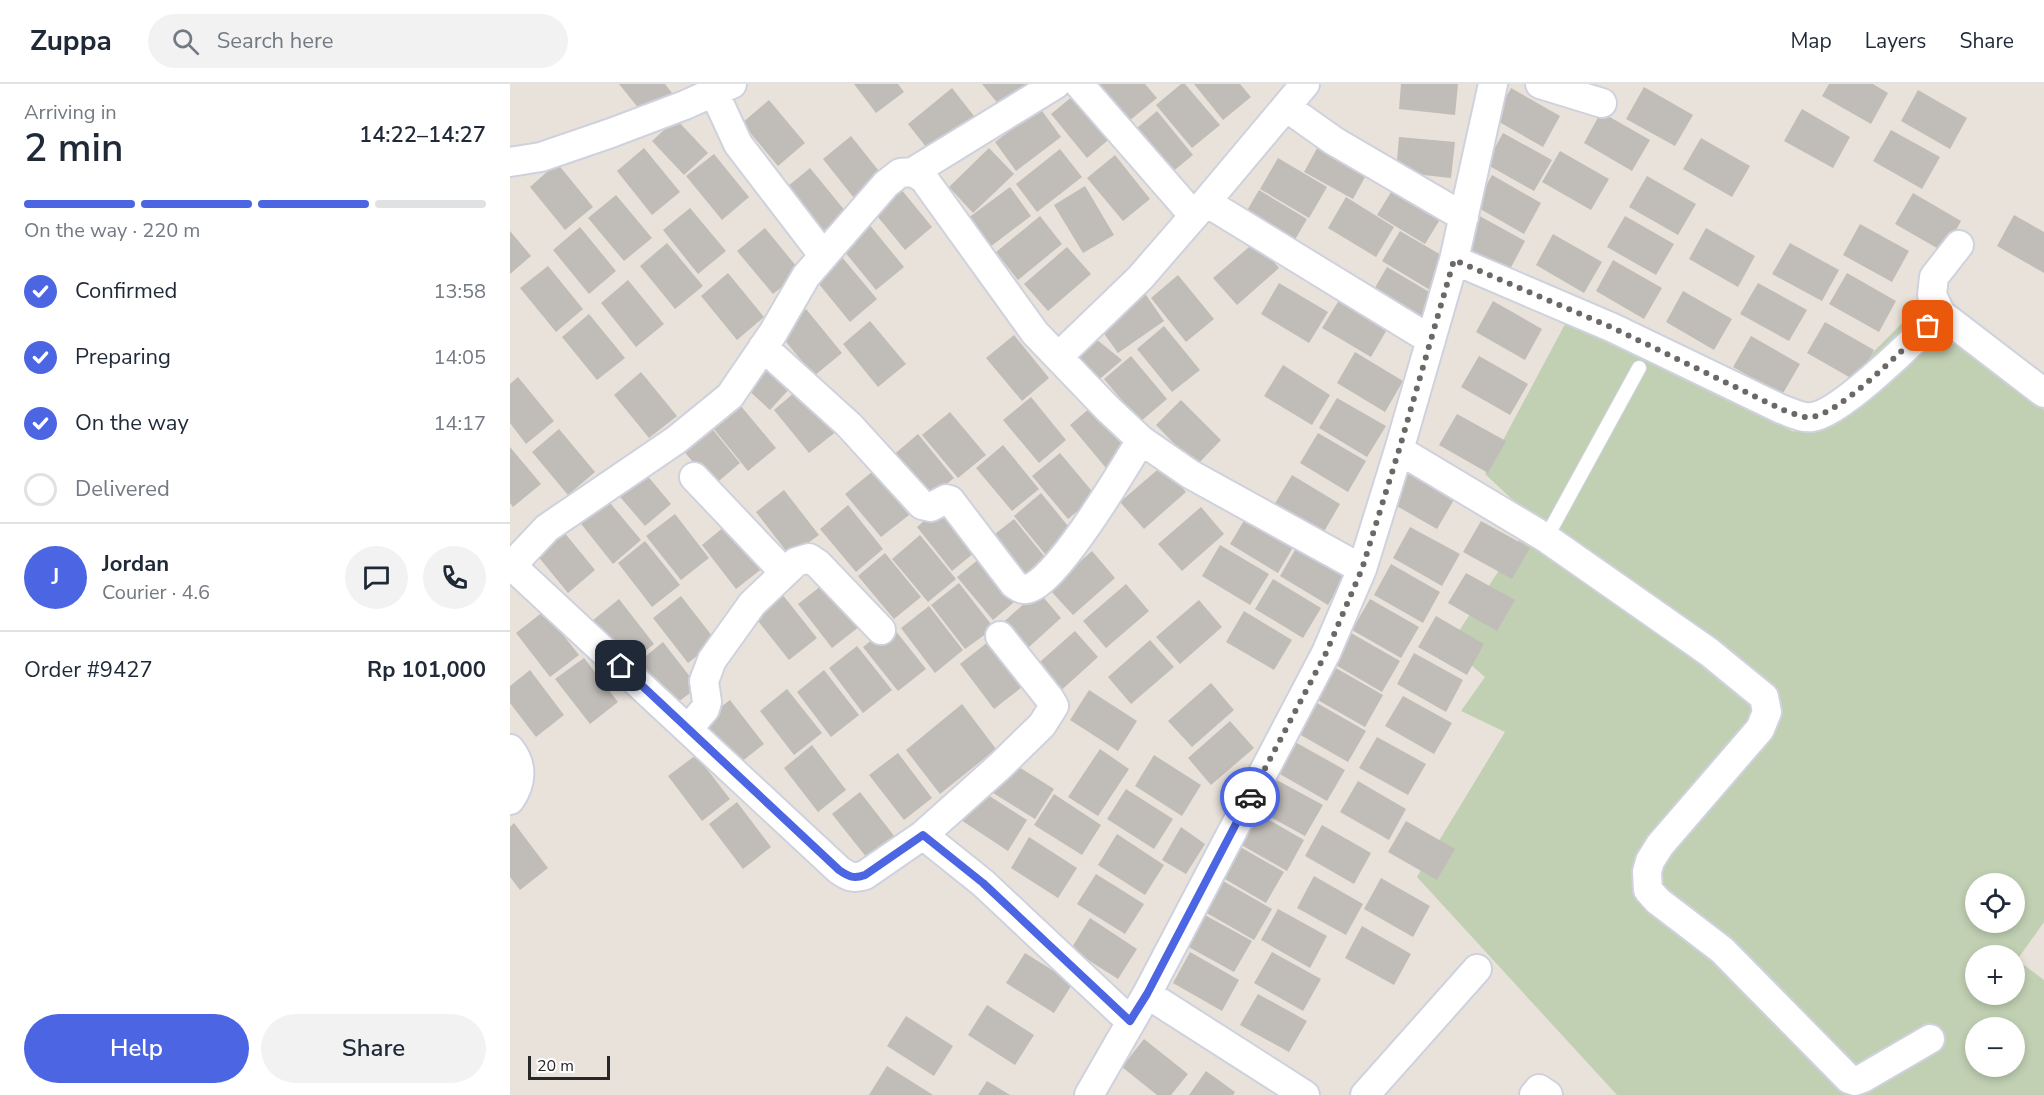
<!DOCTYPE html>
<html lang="en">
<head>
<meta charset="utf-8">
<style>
  body { margin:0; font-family:"Nunito Sans",sans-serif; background:#f2f2f3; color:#1f2937; height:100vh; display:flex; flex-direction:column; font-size:22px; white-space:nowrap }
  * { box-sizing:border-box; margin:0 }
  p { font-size:20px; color:#747a83 }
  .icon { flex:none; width:33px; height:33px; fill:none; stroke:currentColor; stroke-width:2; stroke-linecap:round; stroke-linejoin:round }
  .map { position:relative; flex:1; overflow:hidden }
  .details { display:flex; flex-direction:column; background:#fff; width:510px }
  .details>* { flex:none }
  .tools { position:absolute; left:1455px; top:789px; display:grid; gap:12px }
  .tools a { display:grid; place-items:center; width:60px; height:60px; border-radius:50%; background:#fff; box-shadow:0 3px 9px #0003; font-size:30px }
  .scale { position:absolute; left:18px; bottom:15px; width:82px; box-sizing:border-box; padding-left:6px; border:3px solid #272727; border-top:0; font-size:16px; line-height:21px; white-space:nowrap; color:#272727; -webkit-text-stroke:4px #fff; paint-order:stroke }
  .pin { position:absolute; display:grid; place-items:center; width:51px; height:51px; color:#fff; margin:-26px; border-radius:12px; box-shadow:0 3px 9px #0006 }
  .courier { position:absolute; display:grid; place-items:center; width:60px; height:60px; margin:-30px; border:4px solid #4b65e3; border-radius:50%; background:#fff; color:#222; box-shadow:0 2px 8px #0007 }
  .summary em { font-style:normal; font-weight:600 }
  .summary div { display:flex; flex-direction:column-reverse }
  .summary { display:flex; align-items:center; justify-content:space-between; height:102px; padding:0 24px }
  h1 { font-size:39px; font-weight:600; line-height:45px }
  .bar { display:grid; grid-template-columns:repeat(4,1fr); gap:9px 6px; align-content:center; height:72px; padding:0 24px }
  .bar i { height:8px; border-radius:4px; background:#e0e1e3 }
  .bar .active { background:#4b65e3 }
  .bar p { grid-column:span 4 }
  .line { display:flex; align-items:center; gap:15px; padding:0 24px; border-top:2px solid #e0e1e3 }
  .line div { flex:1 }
  .round { display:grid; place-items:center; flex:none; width:63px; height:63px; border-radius:32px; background:#f2f2f3 }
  ol { padding:0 24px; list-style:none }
  li { display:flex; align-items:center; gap:18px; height:66px }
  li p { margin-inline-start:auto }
  li .icon { padding:6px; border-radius:50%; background:#4b65e3; color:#fff; stroke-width:4 }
  li:last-child { color:#747a83 }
  li i { width:33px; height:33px; border:3px solid #e0e1e3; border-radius:50% }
  .button { display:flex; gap:12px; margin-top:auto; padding:12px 24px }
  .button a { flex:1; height:69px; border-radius:36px; background:#4b65e3; color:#fff; font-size:24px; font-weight:600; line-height:69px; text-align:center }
  .button a+a { background:#f2f2f3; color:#1f2937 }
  header { display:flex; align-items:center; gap:36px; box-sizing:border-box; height:84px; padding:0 30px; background:#fff; border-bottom:2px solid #e0e1e3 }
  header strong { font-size:28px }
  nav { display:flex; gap:33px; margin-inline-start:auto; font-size:21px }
  .search { width:420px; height:54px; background:#f2f2f3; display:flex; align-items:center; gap:15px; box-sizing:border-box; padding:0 21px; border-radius:33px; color:#747a83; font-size:22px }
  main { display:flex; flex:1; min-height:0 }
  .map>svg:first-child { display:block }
</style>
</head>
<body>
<header>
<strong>Zuppa</strong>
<div class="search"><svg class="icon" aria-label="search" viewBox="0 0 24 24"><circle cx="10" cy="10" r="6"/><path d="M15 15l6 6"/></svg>Search here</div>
<nav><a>Map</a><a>Layers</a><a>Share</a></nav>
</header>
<main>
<section class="details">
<div class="summary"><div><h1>2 min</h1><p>Arriving in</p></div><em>14:22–14:27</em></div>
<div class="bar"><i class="active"></i><i class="active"></i><i class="active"></i><i></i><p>On the way · 220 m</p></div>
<ol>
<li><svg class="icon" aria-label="check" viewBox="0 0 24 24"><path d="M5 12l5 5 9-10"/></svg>Confirmed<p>13:58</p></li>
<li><svg class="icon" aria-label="check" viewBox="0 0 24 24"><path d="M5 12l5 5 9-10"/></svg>Preparing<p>14:05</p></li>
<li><svg class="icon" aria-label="check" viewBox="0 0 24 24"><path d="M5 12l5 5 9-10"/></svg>On the way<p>14:17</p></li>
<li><i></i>Delivered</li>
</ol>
<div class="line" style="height:108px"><b class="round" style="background:#4b65e3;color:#fff">J</b><div><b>Jordan</b><p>Courier · 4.6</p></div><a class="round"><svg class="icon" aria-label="chat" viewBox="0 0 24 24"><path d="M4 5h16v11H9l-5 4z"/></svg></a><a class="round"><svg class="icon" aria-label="phone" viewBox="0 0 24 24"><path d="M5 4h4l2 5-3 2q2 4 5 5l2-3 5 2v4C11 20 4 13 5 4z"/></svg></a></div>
<div class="line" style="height:78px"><div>Order #9427</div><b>Rp 101,000</b></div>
<div class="button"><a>Help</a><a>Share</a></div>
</section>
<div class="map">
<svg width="1534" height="1011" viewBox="0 0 1534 1011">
  <rect width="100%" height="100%" fill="#e8e2da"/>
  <path fill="#c1d0b3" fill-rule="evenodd" d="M 1405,226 L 1534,326 L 1534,838 L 1507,876 L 1534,896 L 1534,1011 L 1107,1011 L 907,793 L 995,648 L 951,627 L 975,593 L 939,562 L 1023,435 L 975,390 L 1061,229 L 1284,348 ZM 1466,800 L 1504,800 L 1504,838 L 1466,838 ZM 1466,872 L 1504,872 L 1504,910 L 1466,910 ZM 1466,944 L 1504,944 L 1504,982 L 1466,982 Z"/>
  <path fill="#c0bcb7" d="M 109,0 L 155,0 L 162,9 L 134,31 Z
    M 344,0 L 388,0 L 394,8 L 366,29 Z
    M 472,0 L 518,0 L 522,4 L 494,27 Z
    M 589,0 L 635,0 L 647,14 L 619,37 Z
    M 671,0 L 675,0 L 710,41 L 682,64 L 646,21 Z
    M 684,0 L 730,0 L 741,13 L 713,36 Z
    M 891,0 L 948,0 L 945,31 L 889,25 Z
    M 1319,0 L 1363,0 L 1378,9 L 1361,40 L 1312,12 Z
    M 1134,3 L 1183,31 L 1165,62 L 1116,35 Z
    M 442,4 L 464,32 L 420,68 L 398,40 Z
    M 1001,4 L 1050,32 L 1033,63 L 984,35 Z
    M 1408,6 L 1457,34 L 1440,65 L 1391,37 Z
    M 569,7 L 604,51 L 577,74 L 541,30 Z
    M 259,16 L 295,59 L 268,82 L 232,39 Z
    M 530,24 L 551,53 L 506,87 L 485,58 Z
    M 1292,25 L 1340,53 L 1323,84 L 1274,57 Z
    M 647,27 L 683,71 L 656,93 L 620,50 Z
    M 1091,28 L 1140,56 L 1122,87 L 1074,59 Z
    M 166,35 L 198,69 L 174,91 L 142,57 Z
    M 1381,46 L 1430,73 L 1412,105 L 1363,77 Z
    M 993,49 L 1042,76 L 1024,107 L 976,80 Z
    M 341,52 L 376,96 L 348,119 L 313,75 Z
    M 889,53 L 945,58 L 941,94 L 886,88 Z
    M 1191,54 L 1240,82 L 1222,113 L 1173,85 Z
    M 811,57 L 860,84 L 843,115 L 794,88 Z
    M 134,64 L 170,108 L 142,131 L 107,87 Z
    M 479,64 L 504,90 L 463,129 L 439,103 Z
    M 550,65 L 572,93 L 527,128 L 506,100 Z
    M 1050,67 L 1099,95 L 1081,126 L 1032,98 Z
    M 204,70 L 239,113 L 212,136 L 176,92 Z
    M 605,71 L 640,115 L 613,137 L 577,94 Z
    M 768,74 L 817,103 L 799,134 L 750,105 Z
    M 47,79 L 83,123 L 55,146 L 20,103 Z
    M 300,84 L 336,128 L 308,151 L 272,107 Z
    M 982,91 L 1031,119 L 1014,150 L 965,122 Z
    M 1137,92 L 1186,120 L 1168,151 L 1119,123 Z
    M 386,99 L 422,143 L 395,166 L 359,122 Z
    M 886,100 L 934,129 L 915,160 L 867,131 Z
    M 575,102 L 604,151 L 573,169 L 544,121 Z
    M 500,103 L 521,132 L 476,166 L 454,137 Z
    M 749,106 L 797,135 L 779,166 L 731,137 Z
    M 1403,109 L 1451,137 L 1434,168 L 1385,140 Z
    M 106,111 L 142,154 L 114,177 L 78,134 Z
    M 836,113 L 884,143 L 866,173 L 818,144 Z
    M 180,124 L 216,167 L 188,190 L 153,146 Z
    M 966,130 L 1015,157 L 998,189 L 949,161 Z
    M 1504,131 L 1534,148 L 1534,189 L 1487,162 Z
    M 530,132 L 552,160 L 508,196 L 486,168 Z
    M 1115,132 L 1164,160 L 1146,191 L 1097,163 Z
    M 358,139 L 394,183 L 366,206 L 330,162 Z
    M 1350,140 L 1399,167 L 1382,198 L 1333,171 Z
    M 70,143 L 106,187 L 79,210 L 43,166 Z
    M 255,144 L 291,188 L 263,210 L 227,167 Z
    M 1196,144 L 1245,172 L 1228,203 L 1179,175 Z
    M 0,147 L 21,172 L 0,190 Z
    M 890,147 L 938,175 L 920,206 L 872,177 Z
    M 1043,150 L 1092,178 L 1074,209 L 1026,181 Z
    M 746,157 L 769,184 L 727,221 L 703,194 Z
    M 157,159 L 193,202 L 165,225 L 130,182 Z
    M 1280,159 L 1329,186 L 1312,217 L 1262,190 Z
    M 557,163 L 581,190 L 538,227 L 514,200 Z
    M 331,172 L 367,215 L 340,238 L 304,194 Z
    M 1103,176 L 1152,204 L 1134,235 L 1086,207 Z
    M 38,182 L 73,225 L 46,248 L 10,204 Z
    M 877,183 L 926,212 L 907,243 L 859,214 Z
    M 218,189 L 254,233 L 227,256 L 191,212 Z
    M 1337,189 L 1386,217 L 1369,248 L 1319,220 Z
    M 668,191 L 704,235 L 676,258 L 641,214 Z
    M 118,196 L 154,240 L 126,263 L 91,219 Z
    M 769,199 L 818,228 L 799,259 L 751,230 Z
    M 1248,199 L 1297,226 L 1279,257 L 1230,230 Z
    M 1173,207 L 1222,235 L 1204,266 L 1156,238 Z
    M 634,208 L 654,237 L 608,269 L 587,240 Z
    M 831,213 L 879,242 L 861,273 L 812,244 Z
    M 983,217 L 1032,245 L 1015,276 L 966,248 Z
    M 296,225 L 332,269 L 304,292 L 268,248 Z
    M 79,230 L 115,274 L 87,296 L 52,253 Z
    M 360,237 L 396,280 L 368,303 L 333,260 Z
    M 1315,238 L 1364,266 L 1346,297 L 1297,269 Z
    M 654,242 L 690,286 L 662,308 L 627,265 Z
    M 504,251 L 539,294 L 512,317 L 476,274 Z
    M 581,251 L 612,276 L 585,299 L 562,277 Z
    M 1241,252 L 1290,280 L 1272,311 L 1223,283 Z
    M 845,268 L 893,297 L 875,328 L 827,299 Z
    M 621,272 L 657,315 L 630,338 L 594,295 Z
    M 969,272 L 1018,300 L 1000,331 L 951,303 Z
    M 257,281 L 281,303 L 260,326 L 236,304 Z
    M 773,281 L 820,311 L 802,341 L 754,312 Z
    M 131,288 L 167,332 L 139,354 L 104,311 Z
    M 8,293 L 44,337 L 16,360 L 0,339 L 0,300 Z
    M 291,303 L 327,347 L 299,369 L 264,326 Z
    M 521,313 L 556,356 L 529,379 L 493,336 Z
    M 827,314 L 876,342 L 857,373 L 809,344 Z
    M 671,316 L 711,356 L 686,382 L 646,341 Z
    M 587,318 L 623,362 L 596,384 L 560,341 Z
    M 230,321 L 266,364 L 238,387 L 203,344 Z
    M 440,328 L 476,371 L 448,394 L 412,351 Z
    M 947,330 L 996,357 L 978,389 L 929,361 Z
    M 195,336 L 230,379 L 203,402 L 167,359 Z
    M 49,345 L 85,388 L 58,411 L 22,368 Z
    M 808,349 L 856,377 L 838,408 L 790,379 Z
    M 408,350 L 444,394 L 416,417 L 381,373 Z
    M 493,361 L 529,405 L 502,427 L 466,384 Z
    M 0,363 L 31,400 L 3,423 L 0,419 Z
    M 550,369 L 586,412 L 558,435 L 522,392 Z
    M 653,381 L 676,408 L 634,445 L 610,418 Z
    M 131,384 L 161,420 L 135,442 L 105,407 Z
    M 896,386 L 945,414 L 927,445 L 878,417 Z
    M 363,387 L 399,431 L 371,453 L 335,410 Z
    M 782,391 L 830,420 L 812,451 L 764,421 Z
    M 274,406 L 309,451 L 280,472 L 246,428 Z
    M 531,409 L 567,453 L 539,475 L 504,432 Z
    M 95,413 L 131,456 L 103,480 L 68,436 Z
    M 434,420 L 470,464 L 442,487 L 407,443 Z
    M 338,421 L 373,465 L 346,488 L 310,445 Z
    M 691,423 L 714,450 L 672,487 L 648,460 Z
    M 165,430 L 199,474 L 171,496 L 136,452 Z
    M 738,430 L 786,458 L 768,489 L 720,460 Z
    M 504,435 L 539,478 L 512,501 L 476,457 Z
    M 971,437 L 1020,464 L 1002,495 L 953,468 Z
    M 220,438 L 254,483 L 226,505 L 192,461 Z
    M 49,442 L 85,486 L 58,509 L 22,465 Z
    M 900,443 L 950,470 L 932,502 L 883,474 Z
    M 410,451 L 446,495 L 418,518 L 382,475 Z
    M 135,457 L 170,501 L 142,523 L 108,479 Z
    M 710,461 L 759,490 L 740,521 L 692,492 Z
    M 788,461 L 836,490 L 818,521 L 770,492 Z
    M 582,467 L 605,494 L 563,531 L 539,505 Z
    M 375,469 L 411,513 L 384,535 L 348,492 Z
    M 475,470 L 510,513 L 483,536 L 447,493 Z
    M 881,480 L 930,508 L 913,539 L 864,511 Z
    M 956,489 L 1005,516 L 987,547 L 938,519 Z
    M 763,495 L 811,524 L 793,554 L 745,525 Z
    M 316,498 L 350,542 L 322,564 L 288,520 Z
    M 449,499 L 484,544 L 455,565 L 421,521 Z
    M 616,500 L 639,527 L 596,564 L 573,537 Z
    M 528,507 L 551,534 L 509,572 L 486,545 Z
    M 272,510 L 307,554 L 279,576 L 244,532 Z
    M 171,512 L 206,557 L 178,579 L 143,534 Z
    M 109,515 L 144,560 L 116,582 L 82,537 Z
    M 860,515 L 909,543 L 891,574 L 842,546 Z
    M 689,516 L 712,543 L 670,580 L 646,553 Z
    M 419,522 L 453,566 L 425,589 L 391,544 Z
    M 34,527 L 69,571 L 40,593 L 6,549 Z
    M 734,527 L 782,556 L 764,586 L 716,558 Z
    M 926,532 L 974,560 L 957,591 L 908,563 Z
    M 381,541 L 416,585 L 388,607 L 353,563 Z
    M 565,547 L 588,573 L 546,611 L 523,584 Z
    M 841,549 L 890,577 L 872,608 L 824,580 Z
    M 640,556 L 664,583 L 621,620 L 598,593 Z
    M 153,558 L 188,603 L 159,625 L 125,581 Z
    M 478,558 L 512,603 L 484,625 L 450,580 Z
    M 347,562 L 382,606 L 353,629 L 319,584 Z
    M 904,569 L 953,596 L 936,628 L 887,600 Z
    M 74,574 L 108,618 L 80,640 L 45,595 Z
    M 824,583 L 873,611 L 855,643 L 806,615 Z
    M 20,586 L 54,631 L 26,653 L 0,619 L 0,602 Z
    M 314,586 L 349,631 L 321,653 L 287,608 Z
    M 701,599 L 724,626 L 682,663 L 658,637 Z
    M 277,605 L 312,649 L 284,671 L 250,627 Z
    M 579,606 L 627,637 L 608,667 L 560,636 Z
    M 893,612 L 942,639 L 924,670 L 875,642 Z
    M 220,616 L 254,660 L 226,682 L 191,638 Z
    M 807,619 L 856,647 L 838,678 L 789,650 Z
    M 452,620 L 486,665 L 430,710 L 396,666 Z
    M 720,637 L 744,664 L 701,701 L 678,674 Z
    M 867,653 L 916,680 L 898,711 L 849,684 Z
    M 785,658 L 835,686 L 817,717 L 768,689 Z
    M 302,661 L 336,706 L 308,728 L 274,684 Z
    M 590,665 L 619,685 L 588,732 L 558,713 Z
    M 388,669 L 422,714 L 394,736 L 359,691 Z
    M 186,671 L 220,715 L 192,737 L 158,692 Z
    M 644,671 L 691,701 L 672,732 L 625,702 Z
    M 499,677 L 544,705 L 525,735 L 480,707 Z
    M 763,694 L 813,721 L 795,752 L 746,725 Z
    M 848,697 L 896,725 L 879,756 L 830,728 Z
    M 616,705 L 663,735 L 644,765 L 597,735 Z
    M 470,706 L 517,736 L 498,767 L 451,736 Z
    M 350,708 L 385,753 L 357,774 L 322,730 Z
    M 544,710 L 591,741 L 572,771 L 524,741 Z
    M 227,718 L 261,763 L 233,785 L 199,740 Z
    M 745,728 L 794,756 L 777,787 L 728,759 Z
    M 896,737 L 945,765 L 927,796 L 878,768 Z
    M 4,739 L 38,784 L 10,806 L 0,793 L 0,743 Z
    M 812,741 L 861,769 L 844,800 L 795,772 Z
    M 671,743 L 695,760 L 676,790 L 652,776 Z
    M 607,750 L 654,781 L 635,811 L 588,781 Z
    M 519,753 L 567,784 L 548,814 L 501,784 Z
    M 725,760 L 774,788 L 756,819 L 708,791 Z
    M 586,790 L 634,820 L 615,850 L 567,820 Z
    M 804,792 L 853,820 L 836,851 L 787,824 Z
    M 871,794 L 920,822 L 903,853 L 854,825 Z
    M 713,797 L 762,825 L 744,856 L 695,828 Z
    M 768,825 L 817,852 L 800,884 L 751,856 Z
    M 693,830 L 742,857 L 724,888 L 675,861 Z
    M 580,834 L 627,865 L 608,895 L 561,865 Z
    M 852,842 L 901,870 L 884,901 L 835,874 Z
    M 680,868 L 729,896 L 712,927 L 663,899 Z
    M 762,868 L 811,895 L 793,927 L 744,899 Z
    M 515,869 L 563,899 L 544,929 L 496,899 Z
    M 748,910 L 797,937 L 779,968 L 730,941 Z
    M 477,921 L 524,951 L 505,981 L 458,951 Z
    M 396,932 L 443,962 L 424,992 L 377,962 Z
    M 634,955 L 678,990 L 661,1011 L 647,1011 L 612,983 Z
    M 377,982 L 423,1011 L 359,1011 Z
    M 696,987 L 725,1008 L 723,1011 L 679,1011 Z
    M 477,997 L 500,1011 L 468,1011 Z"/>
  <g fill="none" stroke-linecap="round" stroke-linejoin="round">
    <defs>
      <path id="service" d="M 1036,454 L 1129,284"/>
      <path id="minor" d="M 569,0 L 684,132
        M 1030,0 L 1092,19
        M 204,8 L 228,60 L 313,171
        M 776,23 L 824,57 L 954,133
        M 0,78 L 31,73 L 101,49 L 175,21 L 222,0
        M 403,88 L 546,0
        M 696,118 L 921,256
        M 1449,161 L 1424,193 L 1422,211 L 1431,230 L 1534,309
        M 944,176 L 1103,244 L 1271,325 C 1280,328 1293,335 1302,333 C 1331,330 1407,253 1431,230
        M 253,263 L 339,341 L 412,421 L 421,423 L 436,415 L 440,416 L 504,500 C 507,502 511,506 516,505 C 545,502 614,384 631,356
        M 548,273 L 630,194 L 696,118 L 795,0
        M 889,366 L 1036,454 L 1199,568 L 1254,613 L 1257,628 L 1250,645 L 1150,761 L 1140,777 L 1137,788 L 1138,806 L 1148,817 L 1212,866 L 1339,995 L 1345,997 L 1353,994 L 1420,955
        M 184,393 L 274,488
        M 1,481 L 329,786 C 339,793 344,795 355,791 L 413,751 L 490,682 L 532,641 L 544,622 L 540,615 L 490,552
        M 0,483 L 37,444 L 166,356 L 220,312 L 263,249 L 296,192 L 376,100 L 390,89 L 403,88 L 414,95 L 525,249 L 597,324 L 631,356 L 680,390 L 852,485
        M 178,645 L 195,625 L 197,618 L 194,597 L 202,576 L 242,520 L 286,478 L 299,474 L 308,480 L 371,546
        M 0,665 C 13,681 12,699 0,716
        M 413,751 L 473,799 L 620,937
        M 637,910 L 795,1011
        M 579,1011 L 637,910 L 816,569 L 852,485 L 889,366 L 944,176 L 983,0
        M 855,1011 L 967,885
        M 1024,1011 L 1029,1005 L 1038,1011"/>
    </defs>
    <use href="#service" stroke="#cfd2de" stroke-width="16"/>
    <use href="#minor" stroke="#cfd2de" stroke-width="32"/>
    <use href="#service" stroke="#fff" stroke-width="14"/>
    <use href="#minor" stroke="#fff" stroke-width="28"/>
  </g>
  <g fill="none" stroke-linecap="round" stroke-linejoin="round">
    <path stroke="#6b6866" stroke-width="6" stroke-dasharray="0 10.8" d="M 740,713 L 816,569 L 852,485 L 889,366 L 944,176 L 1103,244 L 1271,325 C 1280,328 1293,335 1302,333 C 1331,329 1394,264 1418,242"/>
    <path stroke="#4b65e3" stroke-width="8" d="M 111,582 L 329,786 C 339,793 344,795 355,791 L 413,751 L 473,799 L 620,937 L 637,910 L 740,713"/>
  </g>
</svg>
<div class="tools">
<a><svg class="icon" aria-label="locate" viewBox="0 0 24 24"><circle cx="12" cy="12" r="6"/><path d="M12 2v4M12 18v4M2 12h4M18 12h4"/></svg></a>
<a>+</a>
<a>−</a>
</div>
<div class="scale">20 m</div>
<div class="pin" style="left:1418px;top:242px;background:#ea580c"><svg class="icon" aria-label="bag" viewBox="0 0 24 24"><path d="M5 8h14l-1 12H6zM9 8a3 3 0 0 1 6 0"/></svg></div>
<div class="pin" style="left:111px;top:582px;background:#1f2937"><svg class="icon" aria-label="home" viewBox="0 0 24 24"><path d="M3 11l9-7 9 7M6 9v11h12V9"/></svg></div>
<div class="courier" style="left:740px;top:713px"><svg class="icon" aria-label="car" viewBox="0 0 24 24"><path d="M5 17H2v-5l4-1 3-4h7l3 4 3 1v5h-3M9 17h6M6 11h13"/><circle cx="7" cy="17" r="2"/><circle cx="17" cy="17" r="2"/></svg></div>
</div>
</main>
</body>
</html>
